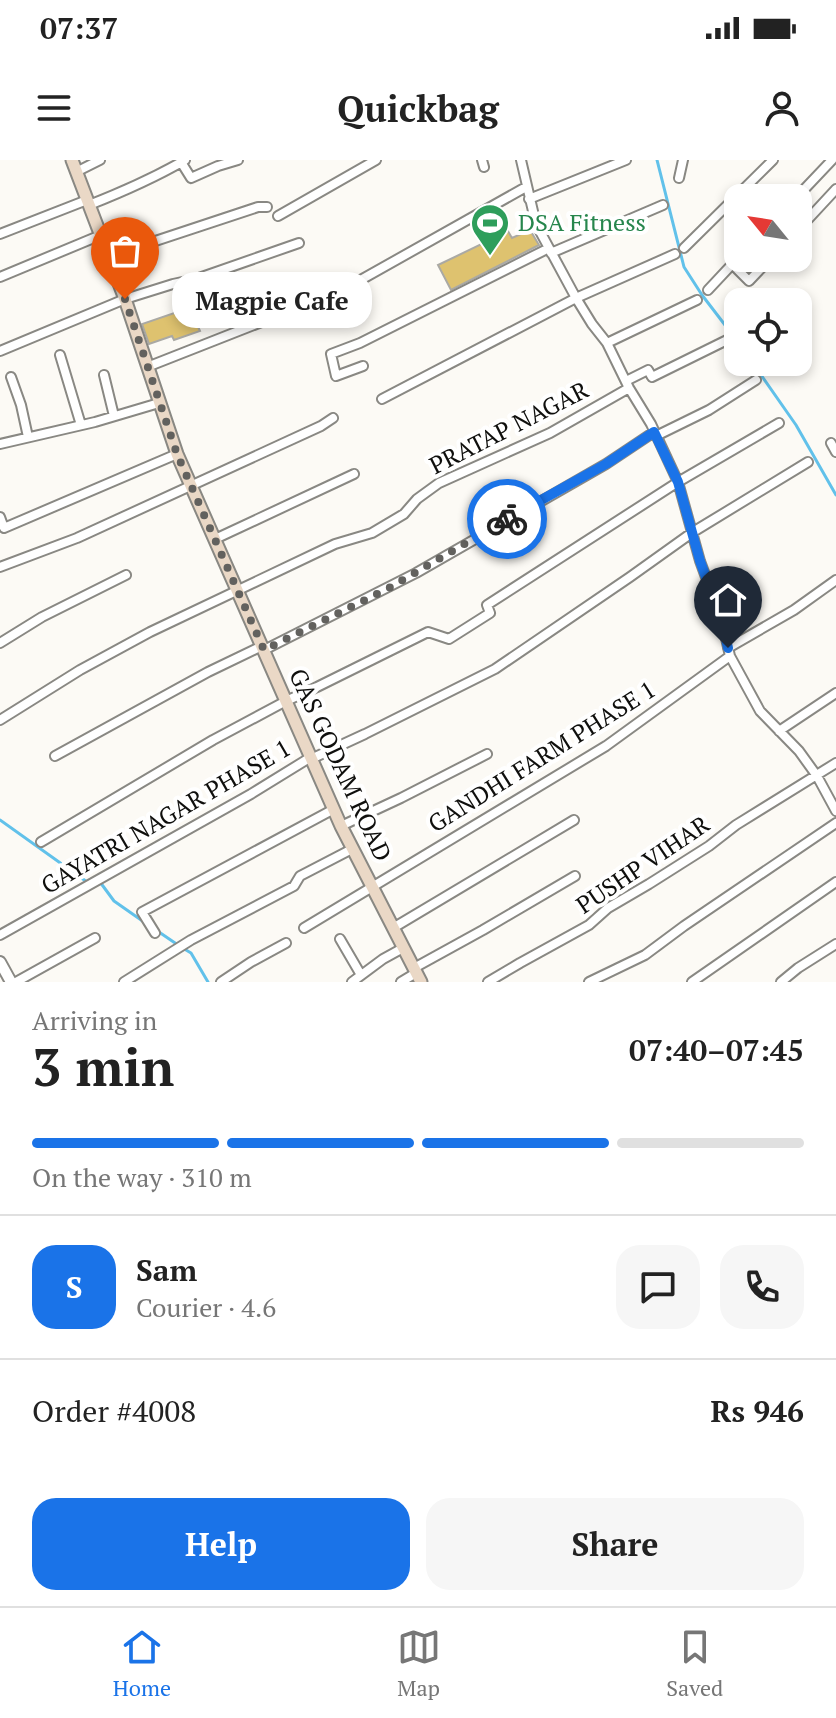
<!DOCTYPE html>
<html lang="en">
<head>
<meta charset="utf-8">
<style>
  body { margin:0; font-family:"PT Serif",serif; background:#f6f6f6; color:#222; height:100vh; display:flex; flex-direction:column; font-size:30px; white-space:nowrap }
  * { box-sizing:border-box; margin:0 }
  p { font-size:26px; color:#767676 }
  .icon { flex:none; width:44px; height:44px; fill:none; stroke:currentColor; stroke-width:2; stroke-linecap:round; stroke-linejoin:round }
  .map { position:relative; height:822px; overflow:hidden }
  .sheet { display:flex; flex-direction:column; background:#fff; flex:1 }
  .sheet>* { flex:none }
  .needle { width:52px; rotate:300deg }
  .tools { position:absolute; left:724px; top:24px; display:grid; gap:16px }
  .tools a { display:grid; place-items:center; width:88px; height:88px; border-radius:16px; background:#fff; box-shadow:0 4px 12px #0003; font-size:40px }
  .pin { position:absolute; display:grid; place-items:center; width:68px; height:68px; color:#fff; margin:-82px -34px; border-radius:50% 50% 50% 0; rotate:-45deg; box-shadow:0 0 8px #0007 }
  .pin .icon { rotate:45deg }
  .courier { position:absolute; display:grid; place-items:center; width:80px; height:80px; margin:-40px; border:6px solid #1a73e8; border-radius:50%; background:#fff; color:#222; box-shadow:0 2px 10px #0007 }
  .bubble { position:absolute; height:56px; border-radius:24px; background:#fff; box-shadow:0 4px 12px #0003; font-size:26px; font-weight:800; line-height:56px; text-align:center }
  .summary em { font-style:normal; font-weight:800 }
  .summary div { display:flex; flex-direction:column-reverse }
  .summary { display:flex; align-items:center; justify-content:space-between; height:136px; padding:0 32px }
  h1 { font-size:52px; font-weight:800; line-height:60px }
  .bar { display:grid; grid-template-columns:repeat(4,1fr); gap:12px 8px; align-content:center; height:96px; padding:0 32px }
  .bar i { height:10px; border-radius:6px; background:#e0e0e0 }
  .bar .current { background:#1a73e8 }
  .bar p { grid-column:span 4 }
  .line { display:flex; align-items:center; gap:20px; padding:0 32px; border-top:2px solid #e0e0e0 }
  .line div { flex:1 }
  .round { display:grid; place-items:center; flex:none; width:84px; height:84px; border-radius:24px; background:#f6f6f6 }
  .button { display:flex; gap:16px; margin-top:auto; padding:16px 32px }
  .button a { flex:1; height:92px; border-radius:24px; background:#1a73e8; color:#fff; font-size:32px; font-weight:800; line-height:92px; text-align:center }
  .button a+a { background:#f6f6f6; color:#222 }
  .status { display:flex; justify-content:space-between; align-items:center; height:56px; padding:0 40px; background:#fff; direction:ltr }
  .status svg { height:22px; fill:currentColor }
  header { display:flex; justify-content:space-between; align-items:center; height:104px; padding:0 32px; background:#fff; font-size:36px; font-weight:800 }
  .menu { display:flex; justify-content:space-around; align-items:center; height:112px; border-top:2px solid #e0e0e0; background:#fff; font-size:22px; color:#767676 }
  .menu a { display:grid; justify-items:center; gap:4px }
  .menu .current { color:#1a73e8 }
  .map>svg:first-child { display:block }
</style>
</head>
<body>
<div class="status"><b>07:37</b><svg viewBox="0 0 49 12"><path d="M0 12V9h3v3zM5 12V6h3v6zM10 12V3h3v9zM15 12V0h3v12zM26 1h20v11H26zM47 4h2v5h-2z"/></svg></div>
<header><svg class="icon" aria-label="menu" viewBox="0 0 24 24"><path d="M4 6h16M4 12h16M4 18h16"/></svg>Quickbag<svg class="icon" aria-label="person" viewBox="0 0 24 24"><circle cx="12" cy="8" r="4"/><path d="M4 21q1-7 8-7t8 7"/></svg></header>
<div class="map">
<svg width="836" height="822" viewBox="0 0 836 822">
  <rect width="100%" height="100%" fill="#fcfaf5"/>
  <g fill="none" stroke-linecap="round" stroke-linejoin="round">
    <path stroke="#61c1ea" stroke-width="3" d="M 657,0 L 684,107 L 702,135 L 738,182
      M 752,202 L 796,265 L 836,335
      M 0,660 L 87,722
      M 100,722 L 114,741 L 144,762
      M 156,770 L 178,785
      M 186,790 L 191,793 L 208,822"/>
  </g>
  <path fill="#dec26f" stroke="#aaa9a4" stroke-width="2" d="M 505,66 L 512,78 L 530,70 L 539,85 L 451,130 L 438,105 L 488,81 Z
    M 186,149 L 195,150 L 211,156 L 196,162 L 200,171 L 174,180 L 172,176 L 149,184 L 142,164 Z"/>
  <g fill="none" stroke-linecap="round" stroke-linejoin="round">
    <defs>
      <path id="minor" d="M 482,0 L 484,7
        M 521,0 L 536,64 L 576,138 L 592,164 L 607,183 L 629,228 L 651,264 L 678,322 L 700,401 L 722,461 L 730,496 L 760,551 L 799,591 L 817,616 L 836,651
        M 181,2 L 191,18 L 218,6 L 238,0
        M 76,12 L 100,0
        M 679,18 L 683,0
        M 796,38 L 832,0
        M 529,39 L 626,0
        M 89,45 C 122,32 154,18 185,0
        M 278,56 L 376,0
        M 798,70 L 836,29
        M 0,74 L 87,40
        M 684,88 L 773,0
        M 551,93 L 663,45
        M 110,96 L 258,47 L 267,47
        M 732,104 L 749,121 L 771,98
        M 0,117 L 101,75
        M 357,122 L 526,27
        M 708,130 L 738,98
        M 607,183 L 697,140
        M 0,191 L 125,139 L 173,124 L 196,119 L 299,83
        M 60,195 L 81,265
        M 363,206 L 336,216 L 331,194 L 360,183 L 549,88
        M 147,207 L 292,150
        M 104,215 L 114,256
        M 11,217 L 21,245 L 28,277
        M 626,221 L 648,210 L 652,217 L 727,180
        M 382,239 L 576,138 L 675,94
        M 656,276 L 709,250 L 756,220
        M 831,283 L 836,292
        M 0,284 L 95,262 L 159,243
        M 0,357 L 4,368 L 177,294
        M 215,379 L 354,314
        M 0,407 L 77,378 L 321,266 L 333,258
        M 0,483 L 42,457 L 126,415
        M 728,488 L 794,450 L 836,420
        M 264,490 L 416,413 L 606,304 L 654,272
        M 0,560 L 80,510 L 150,472 L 335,384 L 372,373 L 404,354 L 417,339 L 439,323 L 550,273 L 629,228
        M 779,571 L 836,533
        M 55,596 L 208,512 L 262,486
        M 311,599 L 365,574 L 495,509 L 630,417 L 693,372 L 808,302
        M 341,666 L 401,638 L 487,594
        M 41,682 L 213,580 L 286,541 L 317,527 L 428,472 L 449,479 L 490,453 L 487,445 L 678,322 L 779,263
        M 304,768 L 606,586 L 730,496
        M 393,768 L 574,660
        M 155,773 L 142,752 L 334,649
        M 0,775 L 251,634 L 311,597
        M 340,779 L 361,815
        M 414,808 L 483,770 L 575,716
        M 16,822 L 95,778
        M 124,822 L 191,780 L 294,726 L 300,716 L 352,689
        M 221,822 L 251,802 L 286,783
        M 352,822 L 383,799 L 403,788
        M 401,822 L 416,813
        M 488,822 L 520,803 L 589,765 L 608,748 L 649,724 L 709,686 L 736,665 L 836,603
        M 589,822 L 645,795 L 684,766 L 836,663
        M 692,822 L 836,722
        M 781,822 L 798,808 L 836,784"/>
      <path id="tertiary" d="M 0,802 L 11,822"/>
      <path id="secondary" d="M 72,0 L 125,139 L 177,294 L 341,666 L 421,822"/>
    </defs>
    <use href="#minor" stroke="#898883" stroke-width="12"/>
    <use href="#tertiary" stroke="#898883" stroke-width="14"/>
    <use href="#secondary" stroke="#898883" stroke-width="15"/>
    <use href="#minor" stroke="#fff" stroke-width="8"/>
    <use href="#tertiary" stroke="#fff" stroke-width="10"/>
    <use href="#secondary" stroke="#ead8c6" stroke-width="11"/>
  </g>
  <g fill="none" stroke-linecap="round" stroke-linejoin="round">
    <path stroke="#62615e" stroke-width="8" stroke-dasharray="0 14.4" d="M 125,139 L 177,294 L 264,490 L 389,428 L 507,359"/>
    <path stroke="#1a73e8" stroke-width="10" d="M 507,359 L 606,304 L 654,272 L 678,322 L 700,401 L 722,461 L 728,488"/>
  </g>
  <defs>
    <symbol id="stadium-pin" viewBox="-11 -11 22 30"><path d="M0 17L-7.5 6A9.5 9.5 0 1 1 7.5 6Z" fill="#2e9e5b" stroke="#fff"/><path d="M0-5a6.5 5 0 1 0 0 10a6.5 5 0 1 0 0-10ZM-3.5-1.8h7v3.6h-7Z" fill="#fff"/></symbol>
  </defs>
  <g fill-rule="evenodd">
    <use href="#stadium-pin" x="468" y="41" width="44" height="60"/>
  </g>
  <g text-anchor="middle" stroke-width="8" stroke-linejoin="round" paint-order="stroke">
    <g font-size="24" fill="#27864d" stroke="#fff" text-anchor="start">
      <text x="518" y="71">DSA Fitness</text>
    </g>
    <g font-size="24" fill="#0f0f0d" stroke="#fff">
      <text transform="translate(509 268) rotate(-27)" y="8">PRATAP NAGAR</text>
      <text transform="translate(542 597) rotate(-32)" y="8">GANDHI FARM PHASE 1</text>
      <text transform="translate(340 605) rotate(65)" y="8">GAS GODAM ROAD</text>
      <text transform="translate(166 657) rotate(-30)" y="8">GAYATRI NAGAR PHASE 1</text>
      <text transform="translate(643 705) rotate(-34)" y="8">PUSHP VIHAR</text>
    </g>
  </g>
</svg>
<div class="tools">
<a><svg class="needle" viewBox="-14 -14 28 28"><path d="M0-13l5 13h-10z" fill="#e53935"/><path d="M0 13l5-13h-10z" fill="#767676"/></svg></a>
<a><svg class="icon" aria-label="locate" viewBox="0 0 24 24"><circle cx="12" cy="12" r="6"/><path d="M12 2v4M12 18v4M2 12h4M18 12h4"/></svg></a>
</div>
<div class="pin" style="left:125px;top:139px;background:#ea580c"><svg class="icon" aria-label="bag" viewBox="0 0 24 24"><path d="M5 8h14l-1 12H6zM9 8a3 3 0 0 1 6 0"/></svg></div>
<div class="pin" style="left:728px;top:488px;background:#1f2937"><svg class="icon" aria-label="home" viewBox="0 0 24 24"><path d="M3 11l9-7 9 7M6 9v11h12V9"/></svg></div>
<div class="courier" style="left:507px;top:359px"><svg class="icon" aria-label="bike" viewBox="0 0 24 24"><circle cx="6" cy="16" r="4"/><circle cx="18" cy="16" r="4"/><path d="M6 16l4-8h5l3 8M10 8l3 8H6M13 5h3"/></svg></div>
<div class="bubble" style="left:172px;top:112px;width:200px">Magpie Cafe</div>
</div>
<section class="sheet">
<div class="summary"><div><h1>3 min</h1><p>Arriving in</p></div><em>07:40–07:45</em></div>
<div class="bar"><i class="current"></i><i class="current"></i><i class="current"></i><i></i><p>On the way · 310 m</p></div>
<div class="line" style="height:144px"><b class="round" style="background:#1a73e8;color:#fff">S</b><div><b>Sam</b><p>Courier · 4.6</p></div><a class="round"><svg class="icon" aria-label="chat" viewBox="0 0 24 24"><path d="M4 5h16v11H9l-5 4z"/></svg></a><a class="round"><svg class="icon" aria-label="phone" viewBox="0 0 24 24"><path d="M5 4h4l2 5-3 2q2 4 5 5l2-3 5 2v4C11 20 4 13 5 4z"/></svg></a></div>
<div class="line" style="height:104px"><div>Order #4008</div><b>Rs 946</b></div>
<div class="button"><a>Help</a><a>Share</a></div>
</section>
<nav class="menu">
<a class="current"><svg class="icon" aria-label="home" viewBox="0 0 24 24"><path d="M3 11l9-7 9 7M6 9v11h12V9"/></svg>Home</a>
<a><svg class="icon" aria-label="map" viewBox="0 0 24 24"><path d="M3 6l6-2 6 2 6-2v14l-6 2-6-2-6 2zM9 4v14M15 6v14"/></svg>Map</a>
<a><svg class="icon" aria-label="saved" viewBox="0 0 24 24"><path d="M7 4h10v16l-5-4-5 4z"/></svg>Saved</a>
</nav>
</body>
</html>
